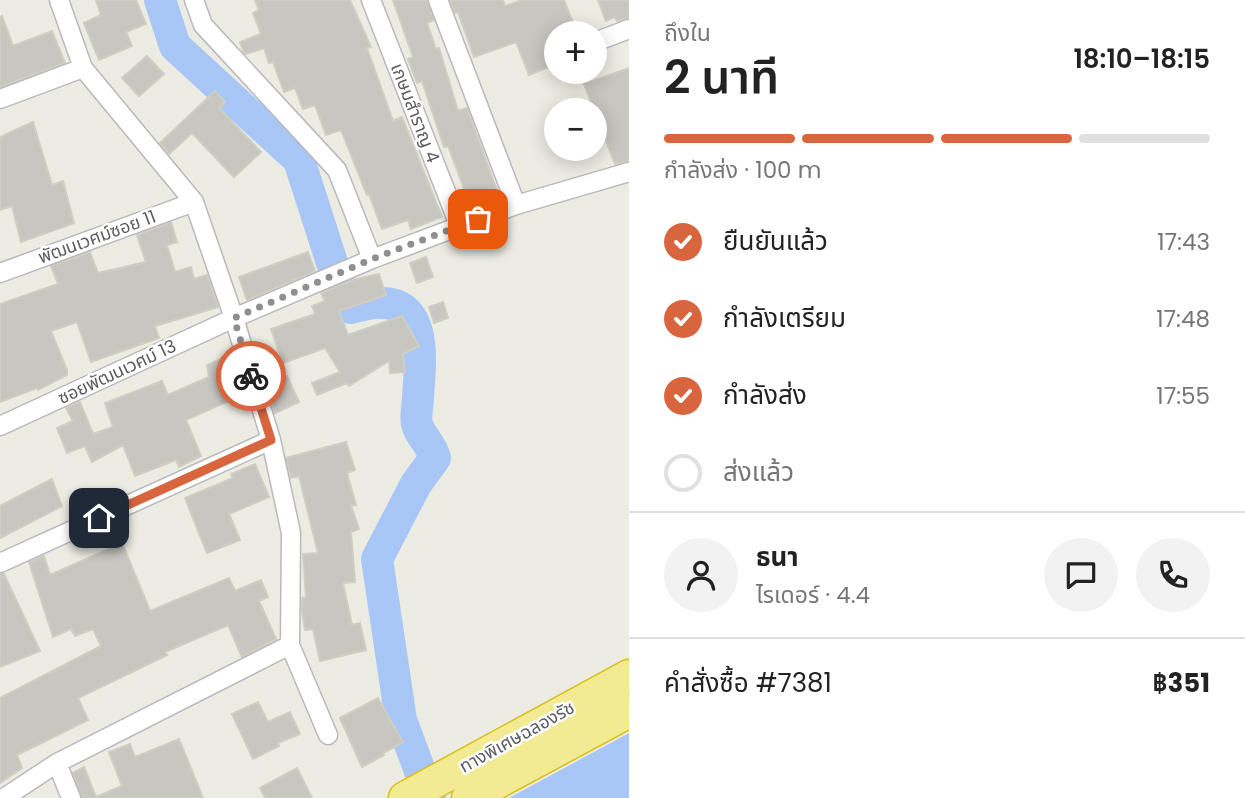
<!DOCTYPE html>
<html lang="th">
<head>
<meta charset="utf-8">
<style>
  body { margin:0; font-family:Poppins,"Noto Sans Thai",sans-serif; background:#f2f2f2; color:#222; height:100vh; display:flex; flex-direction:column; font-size:26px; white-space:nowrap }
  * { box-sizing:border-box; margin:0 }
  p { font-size:23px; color:#767676 }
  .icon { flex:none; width:38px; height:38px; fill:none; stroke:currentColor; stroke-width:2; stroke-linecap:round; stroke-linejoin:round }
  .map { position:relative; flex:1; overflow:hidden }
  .panel { display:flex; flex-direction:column; background:#fff; width:616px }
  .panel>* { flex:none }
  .buttons { position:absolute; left:544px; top:21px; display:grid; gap:14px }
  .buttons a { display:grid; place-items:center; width:63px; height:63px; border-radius:50%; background:#fff; box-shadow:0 4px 18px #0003; font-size:35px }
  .pin { position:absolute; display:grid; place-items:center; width:60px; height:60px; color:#fff; margin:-30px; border-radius:14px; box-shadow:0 4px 10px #0006 }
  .courier { position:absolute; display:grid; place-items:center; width:70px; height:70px; margin:-35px; border:5px solid #d8653e; border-radius:50%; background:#fff; color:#222; box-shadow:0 2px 9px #0007 }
  .summary em { font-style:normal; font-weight:600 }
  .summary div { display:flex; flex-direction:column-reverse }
  .summary { display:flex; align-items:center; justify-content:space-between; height:119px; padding:0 35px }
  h1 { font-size:46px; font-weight:600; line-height:52px }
  .bar { display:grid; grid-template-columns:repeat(4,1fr); gap:10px 7px; align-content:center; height:84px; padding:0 35px }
  .bar i { height:9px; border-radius:5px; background:#e0e0e0 }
  .bar .selected { background:#d8653e }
  .bar p { grid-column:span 4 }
  .line { display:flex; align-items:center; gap:18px; padding:0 35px; border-top:2px solid #e0e0e0 }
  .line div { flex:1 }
  .round { display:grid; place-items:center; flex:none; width:74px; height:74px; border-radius:37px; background:#f2f2f2 }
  ol { padding:0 35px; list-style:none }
  li { display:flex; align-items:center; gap:21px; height:77px }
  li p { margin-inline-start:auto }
  li .icon { padding:7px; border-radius:50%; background:#d8653e; color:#fff; stroke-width:4 }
  li:last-child { color:#767676 }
  li i { width:38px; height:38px; border:4px solid #e0e0e0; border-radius:50% }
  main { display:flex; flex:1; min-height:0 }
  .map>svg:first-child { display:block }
</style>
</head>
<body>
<main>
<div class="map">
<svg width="629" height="798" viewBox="0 0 629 798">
  <rect width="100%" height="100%" fill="#ecece3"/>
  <path fill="#a9c7f6" d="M 629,733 L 629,798 L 509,798 Z"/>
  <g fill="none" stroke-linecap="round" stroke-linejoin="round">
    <path stroke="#a9c7f6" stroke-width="32" d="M 160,0 L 175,46 L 299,160 L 342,294 L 350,308 C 360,306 372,302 382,303 C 429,303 420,366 418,397 C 418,405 415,417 417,424 C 420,436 432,445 435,458 L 416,484 L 377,559 L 401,720 L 430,798"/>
  </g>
  <path fill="#c8c6c0" stroke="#d0cec2" stroke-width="2" d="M 96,0 L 136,0 L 146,24 L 126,32 L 132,46 L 99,60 L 84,23 L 101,15 Z
    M 255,0 L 350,0 L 371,47 L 367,48 L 393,121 L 402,117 L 442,217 L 411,229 L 408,220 L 382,229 L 369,194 L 367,195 L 341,130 L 326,135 L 315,105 L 303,109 L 295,88 L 284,92 L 273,62 L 269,63 L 264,48 L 246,54 L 244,53 L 240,42 L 261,34 L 253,13 L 259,10 Z
    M 393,0 L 427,0 L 434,20 L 427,23 L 436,49 L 439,48 L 458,111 L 467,108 L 500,199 L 472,210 L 448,146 L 444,147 L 422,81 L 417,83 L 408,59 L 413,57 Z
    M 450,0 L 503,0 L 505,6 L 522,0 L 564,0 L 577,33 L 556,33 L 556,64 L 529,75 L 516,42 L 474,57 L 458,12 L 455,13 Z
    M 598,0 L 629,0 L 629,18 L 617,21 L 615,17 L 606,21 Z
    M 2,16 L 13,46 L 52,31 L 65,63 L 0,87 L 0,17 Z
    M 147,56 L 164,74 L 139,96 L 122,78 Z
    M 629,68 L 629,161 L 615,164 L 584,84 Z
    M 215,91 L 225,102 L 219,108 L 261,152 L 234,177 L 192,133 L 169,154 L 160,143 Z
    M 33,122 L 52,185 L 63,181 L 74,223 L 21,242 L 12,206 L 0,210 L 0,137 Z
    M 171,222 L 177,242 L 167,245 L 175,272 L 191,267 L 194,279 L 207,275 L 218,307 L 155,326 L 159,338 L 91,362 L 77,322 L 51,331 L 67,370 L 67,375 L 38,390 L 37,388 L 0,402 L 0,304 L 58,284 L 51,266 L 90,252 L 98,273 L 146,262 L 137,235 Z
    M 308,252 L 315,271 L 247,300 L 239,277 Z
    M 426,257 L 433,277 L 417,283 L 410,263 Z
    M 379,274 L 386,295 L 339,311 L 348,335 L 402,316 L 419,346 L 403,354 L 405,372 L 390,373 L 389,361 L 349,386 L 347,383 L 317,395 L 312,383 L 340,372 L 325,348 L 283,363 L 271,329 L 315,314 L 312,306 L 325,301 L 321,293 L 352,280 Z
    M 443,302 L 448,318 L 434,323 L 429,307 Z
    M 225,357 L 242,395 L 186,420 L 201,456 L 179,467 L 176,460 L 135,476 L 123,445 L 92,462 L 85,446 L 67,453 L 57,428 L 73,421 L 66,408 L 80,402 L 93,434 L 113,427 L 105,403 L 162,381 L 168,395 L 209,377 L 207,365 Z
    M 287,376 L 299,402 L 275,413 L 266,385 Z
    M 346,442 L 355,470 L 347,473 L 356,505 L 351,506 L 359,529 L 351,532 L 355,582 L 343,583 L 352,625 L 360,623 L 366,650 L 320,661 L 313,629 L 305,630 L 302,612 L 302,598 L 306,597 L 303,554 L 318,553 L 299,476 L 291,478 L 286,458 Z
    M 255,464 L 269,497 L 229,514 L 240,540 L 207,553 L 185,498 L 233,478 L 231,474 Z
    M 52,479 L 62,506 L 0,538 L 0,506 Z
    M 122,543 L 150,611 L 229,578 L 235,591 L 261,580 L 268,597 L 259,601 L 276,639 L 242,657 L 228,625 L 165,652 L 167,655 L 78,698 L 88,720 L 17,755 L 22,768 L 0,783 L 0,698 L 101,646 L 93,629 L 75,636 L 71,629 L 53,637 L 29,562 L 44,556 L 50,575 Z
    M 0,574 L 4,574 L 40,651 L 0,667 Z
    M 378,698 L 403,742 L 383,753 L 384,755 L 362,767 L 340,718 Z
    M 258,702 L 268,722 L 290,712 L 300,734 L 278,743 L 279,746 L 253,759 L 232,714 Z
    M 179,739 L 203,798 L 82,798 L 73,773 L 84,767 L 96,797 L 122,786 L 109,752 L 130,744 L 135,757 Z
    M 297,768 L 312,798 L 265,798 L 260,788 Z"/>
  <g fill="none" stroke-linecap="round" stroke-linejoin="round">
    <defs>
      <path id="street" d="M 59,0 L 83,68 L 194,202 L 234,318 L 271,440 L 291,533 L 290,645 L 328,735
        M 194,0 L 203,25 L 337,170 L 372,259
        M 371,0 L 459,225
        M 438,0 L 516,205
        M 595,42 L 629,29
        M 0,99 L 83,68
        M 0,273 L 194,202
        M 0,426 L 234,318 L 372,259 L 516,205 L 629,172
        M 0,563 L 271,440
        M 4,798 L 57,763
        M 71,798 L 57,763 L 290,645"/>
      <path id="highway" d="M 405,798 L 629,676
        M 468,798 L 629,711"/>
    </defs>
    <use href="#street" stroke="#b8b9be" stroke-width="21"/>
    <use href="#highway" stroke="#d9bf16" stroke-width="35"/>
    <use href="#street" stroke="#fff" stroke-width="18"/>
    <use href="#highway" stroke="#f2eb94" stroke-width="32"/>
  </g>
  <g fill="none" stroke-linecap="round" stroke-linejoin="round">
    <path stroke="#8e8f8f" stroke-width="7" stroke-dasharray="0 12.6" d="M 251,376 L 234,318 L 372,259 L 478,219"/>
    <path stroke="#d8653e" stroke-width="9" d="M 99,518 L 271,440 L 251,376"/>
  </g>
  <g text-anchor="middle" stroke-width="5" stroke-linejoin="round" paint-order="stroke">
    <g font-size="18" fill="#5b5d62" stroke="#fff">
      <text transform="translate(415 113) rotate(69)" y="6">เกษมสำราญ 4</text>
      <text transform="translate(97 237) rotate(-20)" y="6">พัฒนเวศม์ซอย 11</text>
      <text transform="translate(117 372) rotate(-25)" y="6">ซอยพัฒนเวศม์ 13</text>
      <text transform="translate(517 737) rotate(-29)" y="6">ทางพิเศษฉลองรัช</text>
    </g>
  </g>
</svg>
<div class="buttons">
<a>+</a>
<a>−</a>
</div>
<div class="pin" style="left:478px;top:219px;background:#ea580c"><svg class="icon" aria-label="bag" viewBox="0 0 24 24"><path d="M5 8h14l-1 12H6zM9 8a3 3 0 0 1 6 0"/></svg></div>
<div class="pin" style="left:99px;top:518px;background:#1f2937"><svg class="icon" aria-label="home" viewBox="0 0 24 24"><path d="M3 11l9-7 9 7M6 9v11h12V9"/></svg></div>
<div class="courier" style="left:251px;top:376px"><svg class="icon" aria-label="bike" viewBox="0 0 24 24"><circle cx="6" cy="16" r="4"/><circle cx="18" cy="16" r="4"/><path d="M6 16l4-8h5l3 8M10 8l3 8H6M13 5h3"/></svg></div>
</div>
<section class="panel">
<div class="summary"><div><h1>2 นาที</h1><p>ถึงใน</p></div><em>18:10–18:15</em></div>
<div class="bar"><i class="selected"></i><i class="selected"></i><i class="selected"></i><i></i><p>กำลังส่ง · 100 m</p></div>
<ol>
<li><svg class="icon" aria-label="check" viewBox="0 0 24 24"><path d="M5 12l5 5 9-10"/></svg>ยืนยันแล้ว<p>17:43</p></li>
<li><svg class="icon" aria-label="check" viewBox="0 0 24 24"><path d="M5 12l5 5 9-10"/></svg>กำลังเตรียม<p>17:48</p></li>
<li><svg class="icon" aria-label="check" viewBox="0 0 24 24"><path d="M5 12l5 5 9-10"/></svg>กำลังส่ง<p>17:55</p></li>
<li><i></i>ส่งแล้ว</li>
</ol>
<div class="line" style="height:126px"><a class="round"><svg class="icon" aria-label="person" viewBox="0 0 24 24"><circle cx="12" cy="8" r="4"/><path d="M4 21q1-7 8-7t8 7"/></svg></a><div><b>ธนา</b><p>ไรเดอร์ · 4.4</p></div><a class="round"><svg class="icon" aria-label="chat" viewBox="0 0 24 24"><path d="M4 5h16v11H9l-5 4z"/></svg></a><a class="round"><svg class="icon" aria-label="phone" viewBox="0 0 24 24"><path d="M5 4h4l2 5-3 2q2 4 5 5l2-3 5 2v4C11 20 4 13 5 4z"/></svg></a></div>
<div class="line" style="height:91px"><div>คำสั่งซื้อ #7381</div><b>฿351</b></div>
</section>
</main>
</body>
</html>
